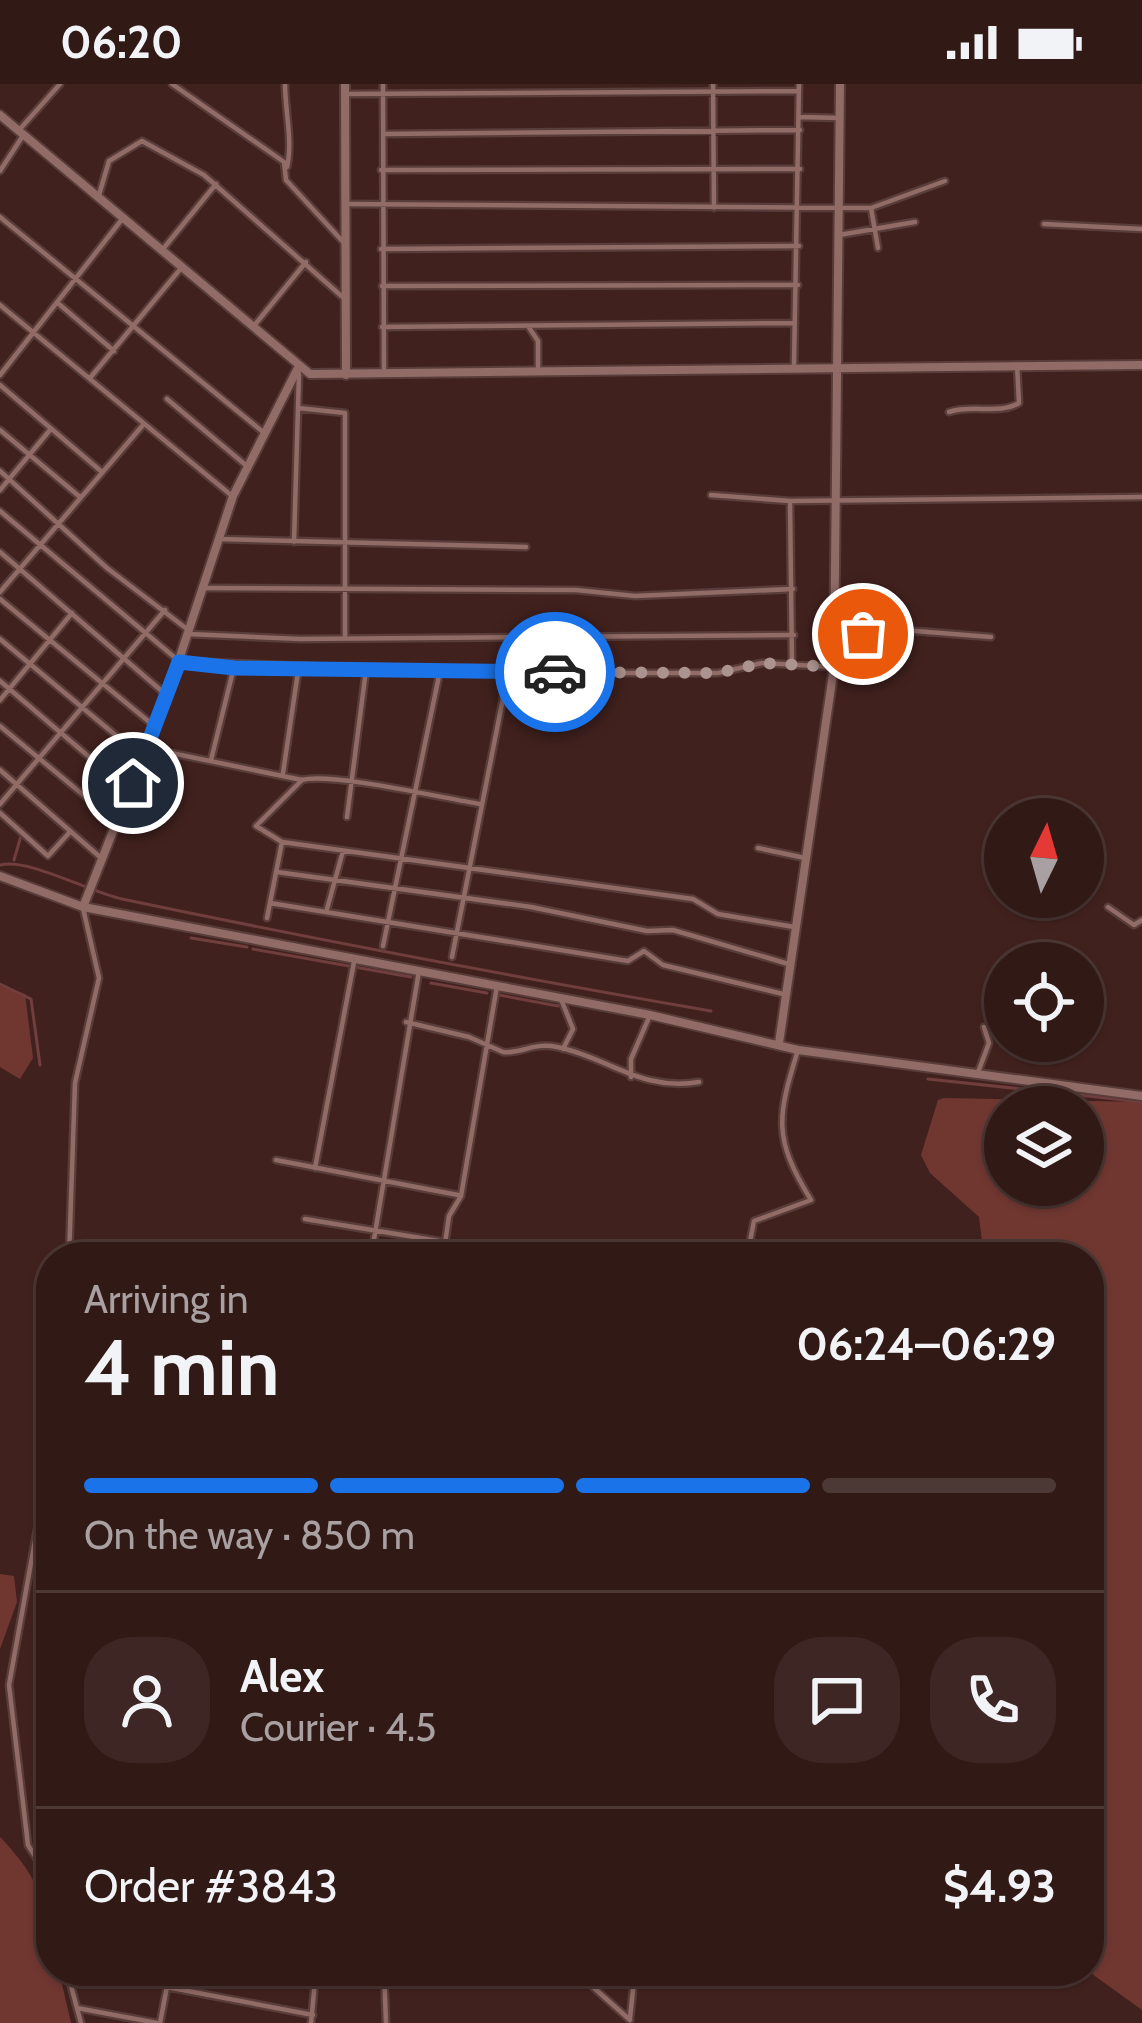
<!DOCTYPE html>
<html lang="en">
<head>
<meta charset="utf-8">
<style>
  body { margin:0; font-family:Cabin,sans-serif; background:#3d2623; color:#f1f3f6; height:100vh; display:flex; flex-direction:column; font-size:45px; white-space:nowrap }
  * { box-sizing:border-box; margin:0 }
  p { font-size:39px; color:#a8a0a1 }
  .icon { flex:none; width:66px; height:66px; fill:none; stroke:currentColor; stroke-width:2; stroke-linecap:round; stroke-linejoin:round }
  .map { position:relative; flex:1; overflow:hidden }
  .drawer { position:absolute; left:36px; top:1158px; width:1068px; height:744px; display:flex; flex-direction:column; background:#311916; border-radius:48px; box-shadow:0 3px 9px #0004,0 0 0 3px #4c3835 }
  .drawer>* { flex:none }
  .needle { width:78px; rotate:5deg }
  .buttons { position:absolute; left:984px; top:714px; display:grid; gap:24px }
  .buttons a { display:grid; place-items:center; width:120px; height:120px; border-radius:50%; background:#311916; box-shadow:0 3px 9px #0004,0 0 0 3px #4c3835; font-size:60px }
  .pin { position:absolute; display:grid; place-items:center; width:102px; height:102px; color:#fff; margin:-51px; border:6px solid #fff; border-radius:50%; box-shadow:0 3px 12px #0007 }
  .courier { position:absolute; display:grid; place-items:center; width:120px; height:120px; margin:-60px; border:9px solid #1a73e8; border-radius:50%; background:#fff; color:#222; box-shadow:0 3px 15px #0007 }
  .headline em { font-style:normal; font-weight:700 }
  .headline div { display:flex; flex-direction:column-reverse }
  .headline { display:flex; align-items:center; justify-content:space-between; height:204px; padding:0 48px }
  h1 { font-size:78px; font-weight:700; line-height:90px }
  .bar { display:grid; grid-template-columns:repeat(4,1fr); gap:18px 12px; align-content:center; height:144px; padding:0 48px }
  .bar i { height:15px; border-radius:9px; background:#4c3835 }
  .bar .on { background:#1a73e8 }
  .bar p { grid-column:span 4 }
  .line { display:flex; align-items:center; gap:30px; padding:0 48px; border-top:3px solid #4c3835 }
  .line div { flex:1 }
  .round { display:grid; place-items:center; flex:none; width:126px; height:126px; border-radius:48px; background:#3d2623 }
  .status { display:flex; justify-content:space-between; align-items:center; height:84px; padding:0 60px; background:#311916; direction:ltr }
  .status svg { height:33px; fill:currentColor }
  .map>svg:first-child { display:block }
</style>
</head>
<body>
<div class="status"><b>06:20</b><svg viewBox="0 0 49 12"><path d="M0 12V9h3v3zM5 12V6h3v6zM10 12V3h3v9zM15 12V0h3v12zM26 1h20v11H26zM47 4h2v5h-2z"/></svg></div>
<div class="map">
<svg width="1142" height="1939" viewBox="0 0 1142 1939">
  <rect width="100%" height="100%" fill="#41211e"/>
  <path fill="#703731" fill-rule="evenodd" d="M 0,902 L 25,910 L 33,974 L 20,995 L 0,983 Z
    M 944,1014 L 1142,1018 L 1142,1926 L 1088,1887 L 1089,1173 L 984,1173 L 979,1133 L 930,1089 L 921,1071 L 938,1016 ZM 1083,1023 L 1083,1101 L 1005,1101 L 1005,1023 Z
    M 0,1490 L 14,1492 L 17,1518 L 0,1565 Z
    M 0,1753 C 41,1795 51,1828 51,1887 L 59,1887 L 71,1939 L 0,1939 Z"/>
  <g fill="none" stroke-linecap="round" stroke-linejoin="round">
    <path stroke="#6f3e3d" stroke-width="3" d="M 14,776 L 23,745
      M 0,781 C 29,774 89,808 122,815 C 318,856 515,893 711,927
      M 191,854 L 247,863
      M 253,865 L 411,893
      M 431,899 L 487,909
      M 0,900 L 31,915 L 40,981
      M 499,911 L 558,922
      M 928,995 L 1059,1009
      M 1079,1011 L 1142,1018"/>
    <defs>
      <path id="minor" d="M 172,0 L 284,78 L 286,96 L 346,161
        M 285,0 C 285,27 293,57 287,83
        M 383,0 L 384,290
        M 713,0 L 714,124
        M 345,10 L 799,7
        M 800,33 L 840,34
        M 20,45 L 60,0
        M 384,50 L 800,46
        M 381,86 L 800,85
        M 0,87 L 24,50
        M 99,111 L 109,77 L 142,57 L 204,91 L 346,216
        M 345,120 L 871,124
        M 0,133 L 263,348
        M 1044,140 L 1142,145
        M 839,151 L 915,138
        M 878,164 L 871,124 L 945,97
        M 163,165 L 216,100
        M 381,165 L 799,162
        M 382,202 L 798,201
        M 59,220 L 114,267
        M 0,221 L 231,411
        M 528,242 L 538,257 L 538,287
        M 253,243 L 306,178
        M 382,243 L 795,239
        M 794,281 L 799,0
        M 0,291 L 123,134
        M 90,294 L 182,183
        M 0,301 L 102,388
        M 167,315 L 248,383
        M 298,324 L 345,329 L 345,552
        M 949,328 C 972,320 999,331 1019,319 L 1017,281
        M 0,346 L 80,413
        M 0,387 L 107,484 L 187,545
        M 0,406 L 50,346
        M 711,411 L 790,417 L 1142,413
        M 790,417 L 792,579
        M 0,427 L 179,577 L 484,589 L 718,589 L 762,579 L 834,583
        M 219,455 L 526,463
        M 294,458 L 299,290
        M 0,468 L 164,609
        M 203,504 L 576,506 L 635,512 L 793,505
        M 0,508 L 143,341
        M 0,515 L 153,641
        M 188,550 L 300,555 L 794,551
        M 0,555 L 143,674
        M 837,556 L 890,545 L 991,553
        M 0,597 L 128,706
        M 0,616 L 72,529
        M 0,642 L 116,738
        M 147,664 L 302,696 C 330,688 442,714 480,720
        M 211,676 L 234,583
        M 0,686 L 100,773
        M 283,689 L 298,588
        M 0,720 L 165,526
        M 0,729 L 48,772 L 69,749
        M 347,733 L 366,586
        M 282,758 L 693,815 L 718,830 L 794,843
        M 758,764 L 805,774
        M 277,788 L 531,823 L 647,847 L 673,846 L 792,881
        M 270,819 L 628,877 L 644,867 L 663,881 L 783,910
        M 1108,823 L 1134,841 L 1142,836
        M 327,825 L 343,767
        M 267,834 L 282,758 L 256,742 L 302,696
        M 383,862 L 440,587
        M 452,873 L 508,589
        M 561,915 L 573,945 L 563,965
        M 406,938 L 469,953 L 503,968 C 521,970 533,958 557,963 C 608,973 641,1008 699,998
        M 977,991 L 989,959 L 984,943
        M 631,993 L 631,975 L 650,931
        M 276,1076 L 458,1111
        M 315,1084 L 354,878
        M 305,1135 L 445,1158
        M 300,1169 L 320,1173
        M 69,1173 L 75,999 L 99,894 L 83,824
        M 371,1173 L 419,887
        M 443,1173 L 449,1132 L 461,1112 L 497,902
        M 747,1173 L 754,1137 L 811,1116 C 773,1054 777,1034 798,966
        M 51,1368 L 9,1601 L 28,1761 L 40,1780 L 51,1824
        M 67,1887 L 81,1939
        M 384,1887 L 386,1939
        M 575,1887 L 630,1936
        M 167,1903 L 313,1931
        M 77,1924 L 157,1939
        M 630,1934 L 635,1887
        M 160,1939 L 170,1887
        M 311,1939 L 316,1887"/>
      <path id="tertiary" d="M 345,0 L 346,291
        M 0,31 L 310,290 L 1142,281
        M 0,792 L 83,823 L 650,931 L 798,966 L 1142,1012
        M 83,823 L 170,603 L 233,412 L 299,282
        M 779,959 L 834,583 L 840,0"/>
    </defs>
    <use href="#minor" stroke="#583d3a" stroke-width="9"/>
    <use href="#tertiary" stroke="#583d3a" stroke-width="12"/>
    <use href="#minor" stroke="#916b66" stroke-width="4.5"/>
    <use href="#tertiary" stroke="#916b66" stroke-width="8"/>
  </g>
  <g fill="none" stroke-linecap="round" stroke-linejoin="round">
    <path stroke="#ac938f" stroke-width="12" stroke-dasharray="0 21.6" d="M 555,588 L 718,589 L 763,579 L 834,583 L 836,556 L 863,550"/>
    <path stroke="#1a73e8" stroke-width="15" d="M 133,699 L 179,578 L 234,584 L 555,588"/>
  </g>
</svg>
<div class="buttons">
<a><svg class="needle" viewBox="-14 -14 28 28"><path d="M0-13l5 13h-10z" fill="#e53935"/><path d="M0 13l5-13h-10z" fill="#a8a0a1"/></svg></a>
<a><svg class="icon" aria-label="locate" viewBox="0 0 24 24"><circle cx="12" cy="12" r="6"/><path d="M12 2v4M12 18v4M2 12h4M18 12h4"/></svg></a>
<a><svg class="icon" aria-label="layers" viewBox="0 0 24 24"><path d="M12 4l9 5-9 5-9-5zM3 14l9 5 9-5"/></svg></a>
</div>
<div class="pin" style="left:863px;top:550px;background:#ea580c"><svg class="icon" aria-label="bag" viewBox="0 0 24 24"><path d="M5 8h14l-1 12H6zM9 8a3 3 0 0 1 6 0"/></svg></div>
<div class="pin" style="left:133px;top:699px;background:#1f2937"><svg class="icon" aria-label="home" viewBox="0 0 24 24"><path d="M3 11l9-7 9 7M6 9v11h12V9"/></svg></div>
<div class="courier" style="left:555px;top:588px"><svg class="icon" aria-label="car" viewBox="0 0 24 24"><path d="M5 17H2v-5l4-1 3-4h7l3 4 3 1v5h-3M9 17h6M6 11h13"/><circle cx="7" cy="17" r="2"/><circle cx="17" cy="17" r="2"/></svg></div>
<section class="drawer">
<div class="headline"><div><h1>4 min</h1><p>Arriving in</p></div><em>06:24–06:29</em></div>
<div class="bar"><i class="on"></i><i class="on"></i><i class="on"></i><i></i><p>On the way · 850 m</p></div>
<div class="line" style="height:216px"><a class="round"><svg class="icon" aria-label="person" viewBox="0 0 24 24"><circle cx="12" cy="8" r="4"/><path d="M4 21q1-7 8-7t8 7"/></svg></a><div><b>Alex</b><p>Courier · 4.5</p></div><a class="round"><svg class="icon" aria-label="chat" viewBox="0 0 24 24"><path d="M4 5h16v11H9l-5 4z"/></svg></a><a class="round"><svg class="icon" aria-label="phone" viewBox="0 0 24 24"><path d="M5 4h4l2 5-3 2q2 4 5 5l2-3 5 2v4C11 20 4 13 5 4z"/></svg></a></div>
<div class="line" style="height:156px"><div>Order #3843</div><b>$4.93</b></div>
</section>
</div>
</body>
</html>
